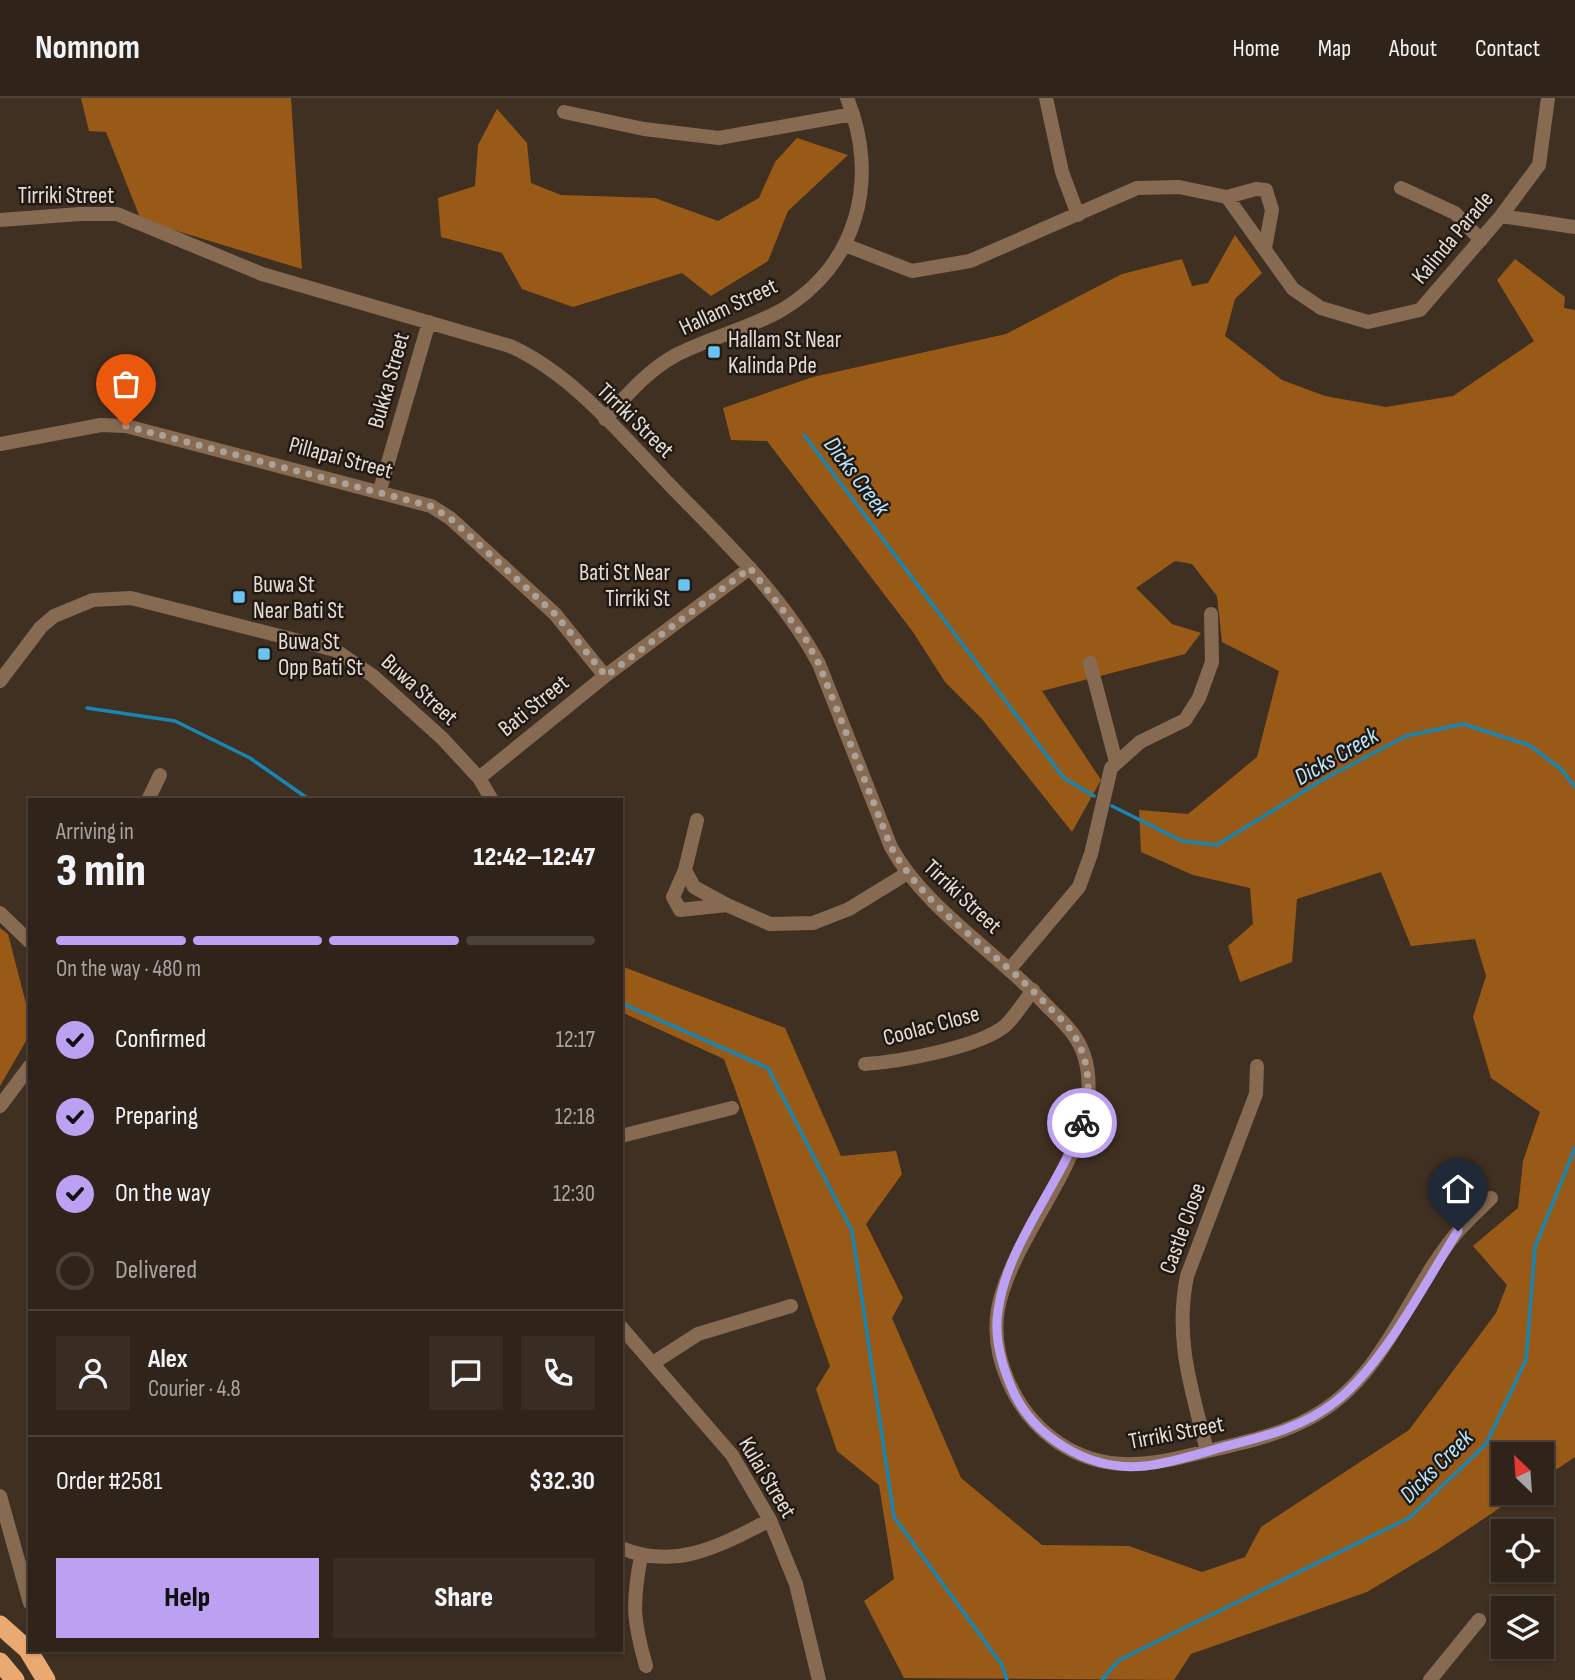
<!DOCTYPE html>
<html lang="en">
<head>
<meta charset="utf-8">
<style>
  body { margin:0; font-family:"Sofia Sans Condensed",sans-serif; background:#382c23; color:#f1f3f6; height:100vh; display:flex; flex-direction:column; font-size:26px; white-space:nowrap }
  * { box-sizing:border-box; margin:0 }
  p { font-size:23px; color:#a8a4a2 }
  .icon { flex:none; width:38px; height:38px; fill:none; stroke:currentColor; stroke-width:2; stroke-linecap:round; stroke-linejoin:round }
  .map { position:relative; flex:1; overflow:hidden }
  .sheet { position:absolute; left:28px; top:700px; width:595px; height:854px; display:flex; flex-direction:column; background:#30241a; border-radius:0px; box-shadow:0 2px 5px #0004,0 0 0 2px #4b4139 }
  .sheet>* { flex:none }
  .needle { width:46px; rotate:335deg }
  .buttons { position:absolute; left:1491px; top:1344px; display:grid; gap:14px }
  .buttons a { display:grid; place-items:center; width:63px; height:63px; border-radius:0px; background:#30241a; box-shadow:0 2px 5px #0004,0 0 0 2px #4b4139; font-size:35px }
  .pin { position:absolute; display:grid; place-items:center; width:60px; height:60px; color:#fff; margin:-72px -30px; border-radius:50% 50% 50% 0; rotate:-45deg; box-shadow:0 0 7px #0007 }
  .pin .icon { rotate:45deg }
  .courier { position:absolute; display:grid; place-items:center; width:70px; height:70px; margin:-35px; border:5px solid #bca0f2; border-radius:50%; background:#fff; color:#222; box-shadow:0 2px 9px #0007 }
  .headline em { font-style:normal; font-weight:800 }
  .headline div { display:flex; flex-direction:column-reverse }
  .headline { display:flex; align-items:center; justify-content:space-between; height:119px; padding:0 28px }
  h1 { font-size:46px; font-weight:800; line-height:52px }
  .bar { display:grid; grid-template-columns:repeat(4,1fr); gap:10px 7px; align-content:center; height:84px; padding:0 28px }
  .bar i { height:9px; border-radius:5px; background:#4b4139 }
  .bar .on { background:#bca0f2 }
  .bar p { grid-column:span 4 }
  .line { display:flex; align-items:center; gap:18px; padding:0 28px; border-top:2px solid #4b4139 }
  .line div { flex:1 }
  .round { display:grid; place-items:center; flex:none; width:74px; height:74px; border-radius:0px; background:#382c23 }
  ol { padding:0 28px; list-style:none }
  li { display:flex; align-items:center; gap:21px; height:77px }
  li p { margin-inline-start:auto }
  li .icon { padding:7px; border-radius:50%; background:#bca0f2; color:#111; stroke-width:4 }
  li:last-child { color:#a8a4a2 }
  li i { width:38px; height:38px; border:4px solid #4b4139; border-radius:50% }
  .primary-button { display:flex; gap:14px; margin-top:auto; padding:14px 28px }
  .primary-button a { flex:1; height:80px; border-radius:0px; background:#bca0f2; color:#111; font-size:28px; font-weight:800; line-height:80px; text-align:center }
  .primary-button a+a { background:#382c23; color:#f1f3f6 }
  header { display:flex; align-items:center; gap:42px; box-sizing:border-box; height:98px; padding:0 35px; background:#30241a; border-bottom:2px solid #4b4139 }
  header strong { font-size:33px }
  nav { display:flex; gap:38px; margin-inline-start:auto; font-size:24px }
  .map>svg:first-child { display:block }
</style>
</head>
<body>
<header>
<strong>Nomnom</strong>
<nav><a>Home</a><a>Map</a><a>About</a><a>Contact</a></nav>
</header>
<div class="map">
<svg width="1575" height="1582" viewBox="0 0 1575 1582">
  <rect width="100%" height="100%" fill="#403022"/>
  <path fill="#9a5a17" d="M 81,0 L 291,0 L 302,171 L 141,122 L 106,34 L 89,33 Z
    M 497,11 L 527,45 L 531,85 L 561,97 L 655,100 L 718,123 L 759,100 L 775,64 L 797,40 L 848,57 L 788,113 L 768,163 L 711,198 L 682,175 L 573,209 L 522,191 L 502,155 L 441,139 L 438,100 L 475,88 L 478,47 Z
    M 1235,137 L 1262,175 L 1235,201 L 1225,238 L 1282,282 L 1325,298 L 1386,309 L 1453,298 L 1534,243 L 1497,182 L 1515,161 L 1565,199 L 1564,210 L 1575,212 L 1575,1359 L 1542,1381 L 1542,1356 L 1503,1356 L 1503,1395 L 1522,1395 L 1437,1452 L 1367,1494 L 1191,1556 L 1174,1582 L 904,1580 L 864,1503 L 894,1481 L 879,1387 L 837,1353 L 816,1291 L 830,1268 C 793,1166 762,1063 724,961 L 621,914 L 621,868 L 785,930 L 841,1058 L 896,1053 L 902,1076 L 866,1126 L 903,1200 L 892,1220 L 961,1380 L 1042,1447 L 1129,1448 L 1202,1474 L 1245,1459 L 1261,1429 L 1409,1332 L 1496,1215 L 1507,1187 L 1473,1148 L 1518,1110 L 1523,1063 L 1540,1014 L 1491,980 L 1473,919 L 1486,878 L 1475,841 L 1411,848 L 1381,774 L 1297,801 L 1292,864 L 1240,884 L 1228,848 L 1253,826 L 1250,790 L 1193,777 L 1141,754 L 1139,712 L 1188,716 L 1257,659 L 1279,573 L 1222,544 L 1217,498 L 1192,466 L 1175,463 L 1136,490 L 1172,526 L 1201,535 L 1185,556 L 1042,593 L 1101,682 L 1072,734 L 982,621 L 945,584 L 913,534 L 767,343 L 731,342 L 723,310 L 813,279 L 1006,236 L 1122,176 L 1182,161 L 1192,188 L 1208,185 Z
    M 0,830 L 8,836 L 30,921 L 30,936 L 0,988 Z"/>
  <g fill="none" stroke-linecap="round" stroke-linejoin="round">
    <path stroke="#1886b3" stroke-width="3.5" d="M 804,337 L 1064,680 L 1094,698
      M 87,610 L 175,623 L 250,660 L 310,702
      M 1112,708 L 1182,743 L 1217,747 L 1322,682 L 1406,638 L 1463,626 L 1529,647 L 1561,671 L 1575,689
      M 621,905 L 768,970 L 852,1133 L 894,1419 L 1002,1567 L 1007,1582
      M 1102,1582 L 1119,1562 L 1409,1420 L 1486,1346 L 1526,1262 L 1535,1149 L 1575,1050"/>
    <path stroke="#876a52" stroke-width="14" d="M 1046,0 L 1062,74 L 1078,117
      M 564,14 L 644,31 L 719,40 L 853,16
      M 1401,90 L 1455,115 L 1481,142
      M 1227,99 L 1256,91 L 1266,92 L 1272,112 L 1265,150
      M 1501,118 L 1575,129
      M 0,122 L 80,116 L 117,116 L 262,176 L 510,248 C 572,276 620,335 666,383 C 721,440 782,496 819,566 L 891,749 C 925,811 998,855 1046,907 C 1061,922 1077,936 1084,957 C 1111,1041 1013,1130 998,1211 C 990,1259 1015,1312 1052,1340 C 1095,1373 1141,1370 1191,1357 C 1231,1347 1275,1340 1312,1319 C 1387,1278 1407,1192 1460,1131 C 1470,1120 1481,1110 1491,1100
      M 845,147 L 912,173 L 970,163 L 1137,90 L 1179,89 L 1227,99 L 1293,191 L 1321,210 L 1368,224 L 1420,212 L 1501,118 L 1539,67 L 1548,0
      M 605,321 C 627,297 648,272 676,257 C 709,240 747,231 780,213 C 858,168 880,80 847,0
      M 0,346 L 101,327 L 126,328 L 431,408 L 450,420 L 555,516 L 605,578
      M 380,392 L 429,224
      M 1090,565 L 1116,664
      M 0,583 L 41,529 L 54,518 L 93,502 L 131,500 L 335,552 L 373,578 L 442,640 L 479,680 L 492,702
      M 479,680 L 605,578 L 750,470
      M 148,702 L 160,677
      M 697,722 L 685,772 L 673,799 L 680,812 L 727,807 L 770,826 L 813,825 L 849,811 L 906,776
      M 685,772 L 694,789 L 727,807
      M 1009,872 L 1079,789 L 1091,756 L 1111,670 L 1140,644 L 1185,622 L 1199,600 L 1212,564 L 1211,516
      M 865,966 C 898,964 981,949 1006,927 C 1016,917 1024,904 1033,892
      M 621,1038 L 732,1010
      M 621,1229 L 732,1357 L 770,1422 L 796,1486 L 819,1582
      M 653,1265 L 698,1236 L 791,1208
      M 1207,1353 C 1192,1292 1174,1242 1187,1178 L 1256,996 L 1257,968
      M 0,1398 L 30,1505
      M 621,1450 C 677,1473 721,1447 770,1422
      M 641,1458 C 632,1506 633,1522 646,1568
      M 1430,1582 L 1479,1522"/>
    <path stroke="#876a52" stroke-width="14" d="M 0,815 L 30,844
      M 0,1008 L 30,968"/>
    <path stroke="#eaa972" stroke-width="19" d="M 0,1527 L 28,1552 L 46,1582
      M 0,1564 L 15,1582"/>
  </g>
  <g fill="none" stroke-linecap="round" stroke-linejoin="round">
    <path stroke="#ada096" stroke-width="7" stroke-dasharray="0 12.6" d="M 126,328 L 430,408 L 450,420 L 555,516 L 606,578 L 750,470 L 805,540 L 819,566 L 891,749 C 926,812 996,853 1045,905 C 1054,915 1067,925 1074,937 C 1090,963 1092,997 1082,1025"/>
    <path stroke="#bca0f2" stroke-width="9" d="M 1082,1025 C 1059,1089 1007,1146 998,1213 C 994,1238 1001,1264 1010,1286 C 1030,1338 1089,1374 1145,1368 C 1171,1365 1198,1356 1223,1349 C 1262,1339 1302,1330 1335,1304 C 1384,1266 1424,1186 1458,1133"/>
  </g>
  <g fill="#6ac3f1" stroke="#211a14" stroke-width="2.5">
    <rect x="707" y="247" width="14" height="14" rx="3.5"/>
    <rect x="677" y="480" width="14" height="14" rx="3.5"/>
    <rect x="232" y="492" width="14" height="14" rx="3.5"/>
    <rect x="257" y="549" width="14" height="14" rx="3.5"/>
  </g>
  <g text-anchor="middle" stroke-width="5" stroke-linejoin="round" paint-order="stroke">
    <g font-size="23" fill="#e8ddd4" stroke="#211a14">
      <text x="66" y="105">Tirriki Street</text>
      <text transform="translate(1452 139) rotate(-50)" y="8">Kalinda Parade</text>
      <text transform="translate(728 208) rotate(-25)" y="8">Hallam Street</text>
      <text transform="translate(388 282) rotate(-74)" y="8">Bukka Street</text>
      <text transform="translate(636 322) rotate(44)" y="8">Tirriki Street</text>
      <text transform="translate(341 359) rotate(15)" y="8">Pillapai Street</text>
      <text transform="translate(420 591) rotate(42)" y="8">Buwa Street</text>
      <text transform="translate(533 607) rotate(-39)" y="8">Bati Street</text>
      <text transform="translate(963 798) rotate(43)" y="8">Tirriki Street</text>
      <text transform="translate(931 927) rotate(-15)" y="8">Coolac Close</text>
      <text transform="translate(1182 1130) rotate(-70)" y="8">Castle Close</text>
      <text transform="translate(1176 1334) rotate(-11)" y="8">Tirriki Street</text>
      <text transform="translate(768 1379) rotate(59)" y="8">Kulai Street</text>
    </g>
    <g font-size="23" fill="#e8ddd4" stroke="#211a14" text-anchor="start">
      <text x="728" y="249">Hallam St Near<tspan x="728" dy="26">Kalinda Pde</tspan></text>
      <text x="670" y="482" text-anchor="end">Bati St Near<tspan x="670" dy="26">Tirriki St</tspan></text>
      <text x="253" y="494">Buwa St<tspan x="253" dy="26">Near Bati St</tspan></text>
      <text x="278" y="551">Buwa St<tspan x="278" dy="26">Opp Bati St</tspan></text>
    </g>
    <g font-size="24" font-style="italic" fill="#b9e5fe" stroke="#211a14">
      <text transform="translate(857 378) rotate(53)" y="8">Dicks Creek</text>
      <text transform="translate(1336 658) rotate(-30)" y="8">Dicks Creek</text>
      <text transform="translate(1436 1368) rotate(-45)" y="8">Dicks Creek</text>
    </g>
  </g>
</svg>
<div class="buttons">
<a><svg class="needle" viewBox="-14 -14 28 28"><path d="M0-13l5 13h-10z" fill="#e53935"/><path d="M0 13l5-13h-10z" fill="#a8a4a2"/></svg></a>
<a><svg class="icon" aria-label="locate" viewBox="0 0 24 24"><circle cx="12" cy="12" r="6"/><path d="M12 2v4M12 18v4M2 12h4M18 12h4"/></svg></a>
<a><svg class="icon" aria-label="layers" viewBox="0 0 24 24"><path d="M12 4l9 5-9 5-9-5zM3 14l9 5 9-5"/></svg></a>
</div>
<div class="pin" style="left:126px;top:328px;background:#ea580c"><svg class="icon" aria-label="bag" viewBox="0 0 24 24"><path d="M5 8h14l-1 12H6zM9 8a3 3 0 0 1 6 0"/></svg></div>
<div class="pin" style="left:1458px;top:1133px;background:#1f2937"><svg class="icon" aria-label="home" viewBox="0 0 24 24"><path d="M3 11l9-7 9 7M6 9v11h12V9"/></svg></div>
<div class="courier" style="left:1082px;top:1025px"><svg class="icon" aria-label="bike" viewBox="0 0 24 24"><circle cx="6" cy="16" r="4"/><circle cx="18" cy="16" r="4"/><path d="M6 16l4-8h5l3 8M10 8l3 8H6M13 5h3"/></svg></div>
<section class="sheet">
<div class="headline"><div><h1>3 min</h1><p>Arriving in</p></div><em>12:42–12:47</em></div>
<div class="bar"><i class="on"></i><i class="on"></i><i class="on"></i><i></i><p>On the way · 480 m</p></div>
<ol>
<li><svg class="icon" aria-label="check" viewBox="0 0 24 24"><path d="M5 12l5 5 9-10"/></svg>Confirmed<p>12:17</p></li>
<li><svg class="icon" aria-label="check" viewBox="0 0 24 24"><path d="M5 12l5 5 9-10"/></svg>Preparing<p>12:18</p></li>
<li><svg class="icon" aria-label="check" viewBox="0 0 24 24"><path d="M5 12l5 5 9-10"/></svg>On the way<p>12:30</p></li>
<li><i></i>Delivered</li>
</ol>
<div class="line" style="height:126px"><a class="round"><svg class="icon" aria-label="person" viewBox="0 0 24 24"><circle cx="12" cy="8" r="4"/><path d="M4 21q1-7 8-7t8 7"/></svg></a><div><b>Alex</b><p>Courier · 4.8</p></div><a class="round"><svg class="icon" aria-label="chat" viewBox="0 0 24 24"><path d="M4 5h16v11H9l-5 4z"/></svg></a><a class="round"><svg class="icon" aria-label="phone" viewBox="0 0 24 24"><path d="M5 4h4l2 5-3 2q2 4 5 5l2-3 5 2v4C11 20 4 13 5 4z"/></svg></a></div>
<div class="line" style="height:91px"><div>Order #2581</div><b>$32.30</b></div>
<div class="primary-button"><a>Help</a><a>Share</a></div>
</section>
</div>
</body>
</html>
